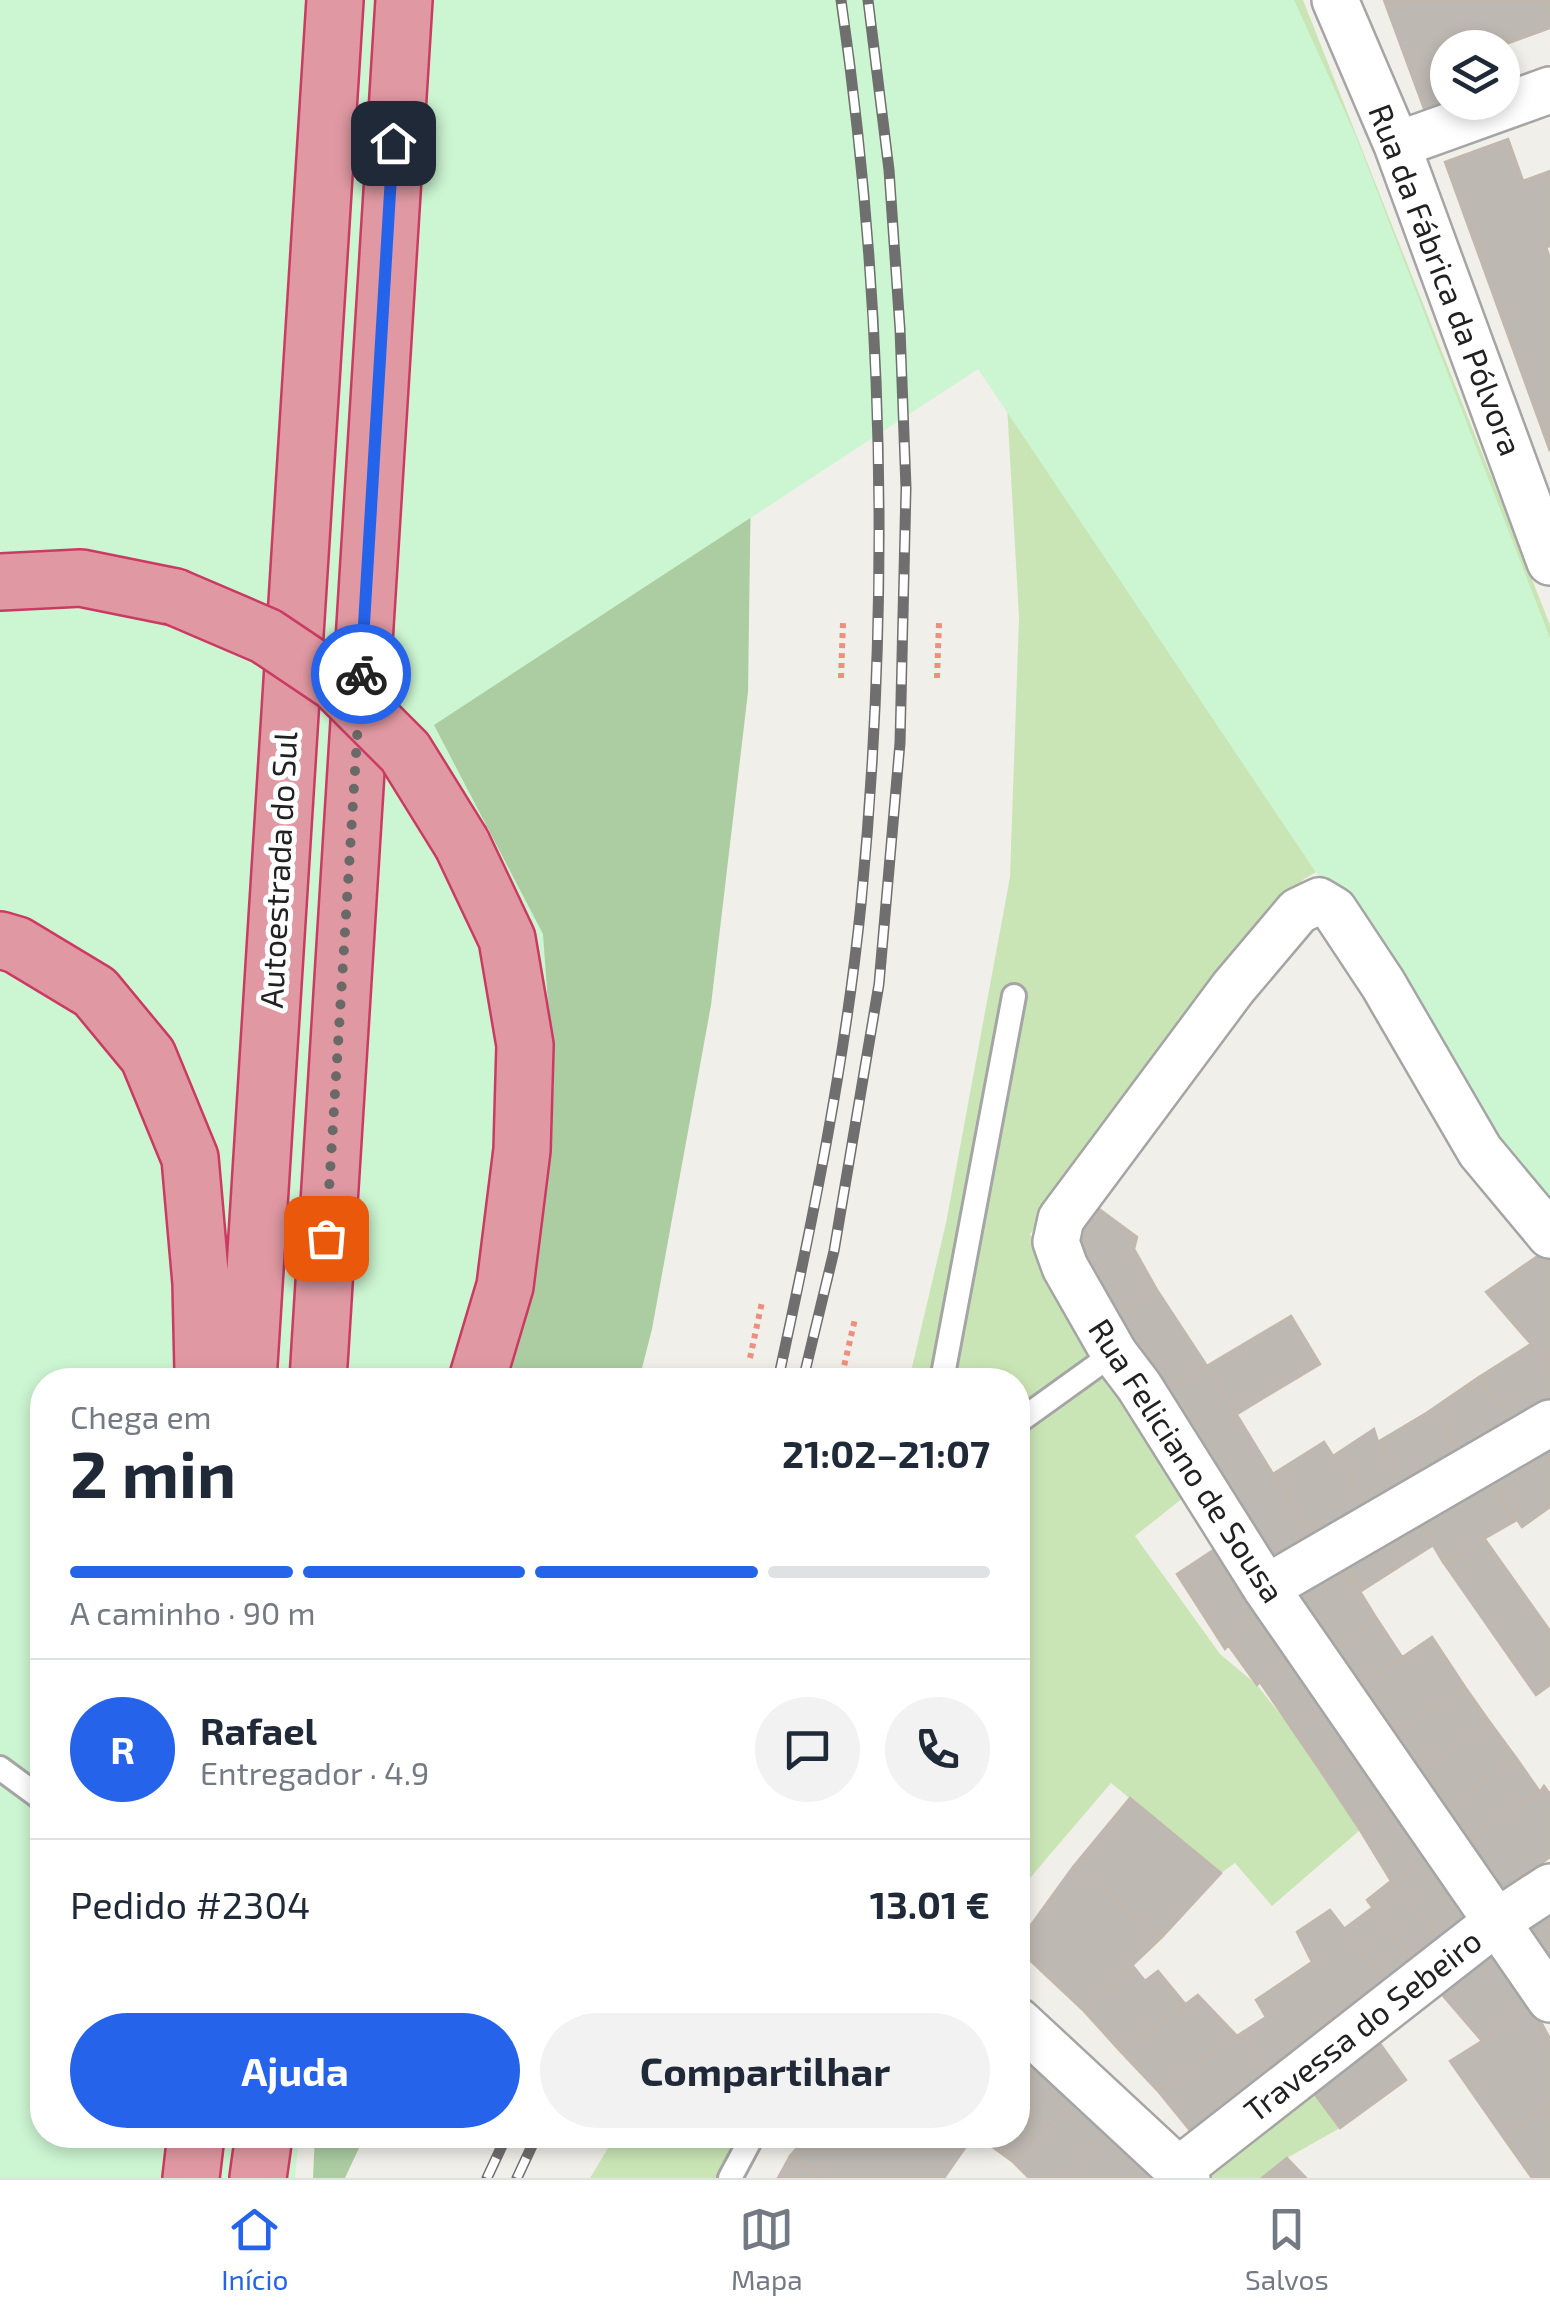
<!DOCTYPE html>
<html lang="pt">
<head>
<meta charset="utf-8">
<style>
  body { margin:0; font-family:"Exo 2",sans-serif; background:#f2f2f3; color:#1f2937; height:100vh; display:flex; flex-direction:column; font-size:38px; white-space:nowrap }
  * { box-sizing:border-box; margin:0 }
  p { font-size:32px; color:#747a83 }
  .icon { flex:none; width:55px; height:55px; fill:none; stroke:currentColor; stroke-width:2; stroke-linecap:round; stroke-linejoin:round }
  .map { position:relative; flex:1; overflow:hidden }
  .sheet { position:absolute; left:30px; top:1368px; width:1000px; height:780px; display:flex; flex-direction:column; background:#fff; border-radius:40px; box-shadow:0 5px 15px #0003 }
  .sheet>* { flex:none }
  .controls { position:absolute; left:1430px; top:30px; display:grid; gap:20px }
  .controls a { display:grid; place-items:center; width:90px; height:90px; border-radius:50%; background:#fff; box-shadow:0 5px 15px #0003; font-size:50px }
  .pin { position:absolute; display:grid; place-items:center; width:85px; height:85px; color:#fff; margin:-42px; border-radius:20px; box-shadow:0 5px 15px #0006 }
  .courier { position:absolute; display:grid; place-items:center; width:100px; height:100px; margin:-50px; border:8px solid #2563eb; border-radius:50%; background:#fff; color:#222; box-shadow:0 2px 12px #0007 }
  .headline em { font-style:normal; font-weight:700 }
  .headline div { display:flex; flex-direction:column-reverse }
  .headline { display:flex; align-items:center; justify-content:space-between; height:170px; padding:0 40px }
  h1 { font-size:65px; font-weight:700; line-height:75px }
  .bar { display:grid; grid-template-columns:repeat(4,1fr); gap:15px 10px; align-content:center; height:120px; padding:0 40px }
  .bar i { height:12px; border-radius:8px; background:#e0e1e3 }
  .bar .on { background:#2563eb }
  .bar p { grid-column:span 4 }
  .line { display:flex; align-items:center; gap:25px; padding:0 40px; border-top:2px solid #e0e1e3 }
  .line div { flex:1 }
  .round { display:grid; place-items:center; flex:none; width:105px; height:105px; border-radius:52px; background:#f2f2f3 }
  .action { display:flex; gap:20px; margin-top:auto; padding:20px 40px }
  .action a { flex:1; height:115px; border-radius:60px; background:#2563eb; color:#fff; font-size:40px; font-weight:700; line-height:115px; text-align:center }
  .action a+a { background:#f2f2f3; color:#1f2937 }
  .tab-bar { display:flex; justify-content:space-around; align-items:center; height:140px; border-top:2px solid #e0e1e3; background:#fff; font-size:28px; color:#747a83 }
  .tab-bar a { display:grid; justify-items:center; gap:5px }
  .tab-bar .on { color:#2563eb }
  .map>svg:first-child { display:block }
</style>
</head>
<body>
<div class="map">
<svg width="1550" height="2178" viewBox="0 0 1550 2178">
  <rect width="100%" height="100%" fill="#f1efe9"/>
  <path fill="#cae5b5" d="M 940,0 L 1303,0 L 1550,625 L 1550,1212 L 1488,1139 L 1401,967 L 1323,868 L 1304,879 L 1224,977 L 1030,1234 L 1188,1494 L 1135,1536 L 1220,1654 L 1257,1685 L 1294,1732 L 1360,1830 L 1272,1906 L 1235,1863 L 1221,1873 L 1111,1783 L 1018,1892 L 1018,1380 L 909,1380 L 946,1223 L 1010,877 L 1019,617 L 1000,281 Z
    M 1311,2089 L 1340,2128 L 1287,2158 L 1262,2178 L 1213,2178 L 1210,2175 Z
    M 616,2135 L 753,2135 L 730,2178 L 590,2178 Z"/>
  <path fill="#accca2" d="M 755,192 L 748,692 L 711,1005 L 652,1329 L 639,1380 L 42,1380 L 42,2135 L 0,2178 L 0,617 Z
    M 315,2135 L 365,2135 L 345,2178 L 313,2178 Z"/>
  <path fill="#ccf5d1" d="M 0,0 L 1294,0 L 1355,134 L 1550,638 L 1550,1220 L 1496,1161 L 1401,966 L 1315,871 L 978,369 L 434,725 L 543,934 L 554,1086 L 526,1255 L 488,1380 L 42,1380 L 42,2135 L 299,2135 L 295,2178 L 0,2178 Z"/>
  <path fill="#beb8b2" stroke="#c1b7ad" stroke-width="2.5" d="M 1384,0 L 1550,0 L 1550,28 L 1495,48 L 1448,48 L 1448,102 L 1459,102 L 1426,114 Z
    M 1508,139 L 1523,181 L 1550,171 L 1550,246 L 1546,247 L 1550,259 L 1550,451 L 1445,162 Z
    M 1095,1206 L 1137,1237 L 1134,1249 L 1157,1290 L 1109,1318 L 1075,1251 L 1078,1229 Z
    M 1542,1253 L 1550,1261 L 1550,1366 L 1486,1292 Z
    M 1157,1290 L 1207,1366 L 1156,1394 L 1109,1318 Z
    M 1291,1316 L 1320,1364 L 1237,1414 L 1207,1366 Z
    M 1531,1344 L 1550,1366 L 1550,1398 L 1516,1424 L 1479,1377 Z
    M 1207,1366 L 1312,1538 L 1268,1566 L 1156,1394 Z
    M 1479,1377 L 1516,1424 L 1463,1453 L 1428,1412 Z
    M 1428,1412 L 1463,1453 L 1408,1488 L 1378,1442 Z
    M 1374,1429 L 1378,1442 L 1408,1488 L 1367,1509 L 1333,1456 Z
    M 1550,1433 L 1550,1507 L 1522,1527 L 1486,1472 Z
    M 1324,1442 L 1367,1509 L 1312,1538 L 1273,1474 Z
    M 1486,1472 L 1515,1521 L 1443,1562 L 1414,1513 Z
    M 1414,1513 L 1433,1545 L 1361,1591 L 1340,1559 Z
    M 1484,1538 L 1550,1631 L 1550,1685 L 1536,1695 L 1443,1562 Z
    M 1218,1547 L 1260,1610 L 1225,1649 L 1177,1574 Z
    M 1340,1559 L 1377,1619 L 1328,1650 L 1285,1591 Z
    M 1260,1610 L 1287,1653 L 1257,1685 L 1229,1646 Z
    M 1377,1619 L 1402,1657 L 1354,1690 L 1328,1650 Z
    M 1432,1637 L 1465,1687 L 1385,1738 L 1354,1690 Z
    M 1287,1653 L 1327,1706 L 1294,1732 L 1260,1682 Z
    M 1465,1687 L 1489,1721 L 1413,1775 L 1385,1738 Z
    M 1327,1706 L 1351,1745 L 1320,1770 L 1294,1732 Z
    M 1489,1721 L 1517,1759 L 1440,1814 L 1413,1775 Z
    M 1351,1745 L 1391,1806 L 1360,1830 L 1320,1770 Z
    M 1517,1759 L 1540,1792 L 1463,1843 L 1440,1814 Z
    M 1544,1786 L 1550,1794 L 1550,1857 L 1498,1894 L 1463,1843 L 1540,1792 Z
    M 1130,1798 L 1221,1873 L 1162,1937 L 1073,1867 Z
    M 1391,1806 L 1426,1857 L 1391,1881 L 1360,1830 Z
    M 1426,1857 L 1470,1922 L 1440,1943 L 1391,1881 Z
    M 1073,1867 L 1162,1937 L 1084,2011 L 1018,1949 L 1018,1943 Z
    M 1391,1881 L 1440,1943 L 1414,1962 L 1367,1900 Z
    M 1550,1904 L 1550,1968 L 1519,1925 Z
    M 1372,1908 L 1414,1962 L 1387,1984 L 1344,1929 Z
    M 1330,1910 L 1387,1984 L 1272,2075 L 1243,2032 L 1266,2017 L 1256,2000 L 1312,1962 L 1297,1932 Z
    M 1486,1949 L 1530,2001 L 1482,2041 L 1438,1990 Z
    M 1133,1966 L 1145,1981 L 1158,1971 L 1186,2005 L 1121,2052 L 1084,2011 Z
    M 1198,1995 L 1237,2036 L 1158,2091 L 1121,2052 Z
    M 1530,2001 L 1550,2039 L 1550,2102 L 1503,2137 L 1450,2061 L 1482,2041 Z
    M 1243,2032 L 1272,2075 L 1193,2134 L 1158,2091 Z
    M 1376,2038 L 1406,2080 L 1340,2128 L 1311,2089 Z
    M 1028,2065 L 1077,2096 L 1012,2161 L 976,2135 L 1018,2135 L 1018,2079 Z
    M 1077,2096 L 1109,2129 L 1059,2178 L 1029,2178 L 1012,2161 Z
    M 1550,2102 L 1550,2178 L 1532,2178 L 1503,2137 Z
    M 1109,2129 L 1157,2178 L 1059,2178 Z
    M 808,2135 L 974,2135 L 944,2178 L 824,2178 L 790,2156 Z
    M 790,2156 L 824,2178 L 778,2178 Z
    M 1287,2158 L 1306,2178 L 1262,2178 Z"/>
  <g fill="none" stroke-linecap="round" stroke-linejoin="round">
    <defs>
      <path id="lane" d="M 942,1380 L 1014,996
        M 1018,1422 L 1114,1353
        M 0,1768 L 42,1799
        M 730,2178 L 753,2135"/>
      <path id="street" d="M 1335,0 L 1397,145 L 1550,562
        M 1397,145 L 1550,90
        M 1550,1235 L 1480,1151 L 1383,984 L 1334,910 L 1319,901 L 1298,911 L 1233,988 L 1061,1219 L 1056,1242 L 1065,1267 L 1114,1353 L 1139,1386 L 1266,1588 L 1550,1999
        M 1266,1588 L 1550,1423
        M 1018,2021 L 1187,2178
        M 1180,2169 L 1495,1923 L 1550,1887"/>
      <path id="highway" d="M 0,582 L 81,578 L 175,597
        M 462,844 L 507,939 L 525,1045 L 522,1150 L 505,1286 L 477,1380
        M 0,940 L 17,945 L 95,992 L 148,1056 L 190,1158 L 201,1283 L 203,1371 L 208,1380
        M 248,1380 L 335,0
        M 318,1380 L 404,0
        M 191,2178 L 196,2135
        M 258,2178 L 264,2135"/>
    </defs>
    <use href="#lane" stroke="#a5a5a5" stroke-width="28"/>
    <use href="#street" stroke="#a5a5a5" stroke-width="50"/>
    <use href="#highway" stroke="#cb3a63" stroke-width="60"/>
    <path stroke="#ed8f7e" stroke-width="6" stroke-dasharray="5 5" stroke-linecap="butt" d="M 841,678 L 843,623
      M 937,678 L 939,623
      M 750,1358 L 762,1302
      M 842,1375 L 855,1319"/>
    <use href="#lane" stroke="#fff" stroke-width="22"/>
    <use href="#street" stroke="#fff" stroke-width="45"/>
    <use href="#highway" stroke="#e099a2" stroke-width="55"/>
    <defs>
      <path id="rail" d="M 778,1380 C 812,1223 845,1064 861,904 C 890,604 884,298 841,0
        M 803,1380 L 834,1251 L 879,984 L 900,743 L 906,488 L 900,329 L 889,170 L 868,0
        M 487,2178 L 507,2135
        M 517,2178 L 537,2135"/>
    </defs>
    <use href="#rail" stroke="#6f6f6f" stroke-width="11"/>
    <use href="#rail" stroke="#fff" stroke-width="8" stroke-dasharray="22" stroke-linecap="butt"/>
    <defs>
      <path id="highway-bridge" d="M 175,597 L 266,636 L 336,683 L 405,752 L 462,844"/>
    </defs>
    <use href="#highway-bridge" stroke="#cb3a63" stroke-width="60" stroke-linecap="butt"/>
    <use href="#highway-bridge" stroke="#e099a2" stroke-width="55"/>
  </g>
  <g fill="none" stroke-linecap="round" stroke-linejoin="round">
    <path stroke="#6a6967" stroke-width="10" stroke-dasharray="0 18" d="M 326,1238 L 361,674"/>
    <path stroke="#2563eb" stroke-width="12" d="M 361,674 L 393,143"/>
  </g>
  <g text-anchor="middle" stroke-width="10" stroke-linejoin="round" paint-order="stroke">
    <g font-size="32" fill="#212121" stroke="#fff">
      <text transform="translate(1445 280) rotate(69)" y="11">Rua da Fábrica da Pólvora</text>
      <text transform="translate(279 870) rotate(-87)" y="11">Autoestrada do Sul</text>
      <text transform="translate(1186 1461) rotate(57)" y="11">Rua Feliciano de Sousa</text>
      <text transform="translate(1363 2026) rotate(-38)" y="11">Travessa do Sebeiro</text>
    </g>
  </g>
</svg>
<div class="controls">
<a><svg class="icon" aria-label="layers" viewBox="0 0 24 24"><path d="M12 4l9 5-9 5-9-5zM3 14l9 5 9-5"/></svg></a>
</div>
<div class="pin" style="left:326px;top:1238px;background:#ea580c"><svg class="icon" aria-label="bag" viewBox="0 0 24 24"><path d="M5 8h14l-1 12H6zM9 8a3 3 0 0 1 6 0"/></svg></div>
<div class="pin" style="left:393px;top:143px;background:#1f2937"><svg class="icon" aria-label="home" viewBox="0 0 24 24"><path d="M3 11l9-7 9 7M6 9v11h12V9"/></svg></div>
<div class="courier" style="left:361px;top:674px"><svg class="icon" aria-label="bike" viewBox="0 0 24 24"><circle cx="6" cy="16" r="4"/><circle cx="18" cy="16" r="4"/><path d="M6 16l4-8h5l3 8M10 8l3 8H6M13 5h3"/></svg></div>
<section class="sheet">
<div class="headline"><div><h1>2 min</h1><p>Chega em</p></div><em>21:02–21:07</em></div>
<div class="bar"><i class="on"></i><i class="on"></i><i class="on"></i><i></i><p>A caminho · 90 m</p></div>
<div class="line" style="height:180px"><b class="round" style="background:#2563eb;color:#fff">R</b><div><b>Rafael</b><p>Entregador · 4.9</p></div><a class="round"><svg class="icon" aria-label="chat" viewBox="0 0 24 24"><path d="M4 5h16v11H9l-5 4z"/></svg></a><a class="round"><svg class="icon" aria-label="phone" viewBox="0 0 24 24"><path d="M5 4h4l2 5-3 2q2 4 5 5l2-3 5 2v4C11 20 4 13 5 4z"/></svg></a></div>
<div class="line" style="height:130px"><div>Pedido #2304</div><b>13.01 €</b></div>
<div class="action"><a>Ajuda</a><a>Compartilhar</a></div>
</section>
</div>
<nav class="tab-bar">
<a class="on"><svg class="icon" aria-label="home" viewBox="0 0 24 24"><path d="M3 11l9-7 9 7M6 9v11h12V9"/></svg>Início</a>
<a><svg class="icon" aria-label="map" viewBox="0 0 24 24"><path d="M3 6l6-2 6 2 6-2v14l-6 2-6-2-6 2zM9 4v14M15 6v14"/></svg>Mapa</a>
<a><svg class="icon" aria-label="saved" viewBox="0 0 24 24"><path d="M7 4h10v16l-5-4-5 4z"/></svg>Salvos</a>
</nav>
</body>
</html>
